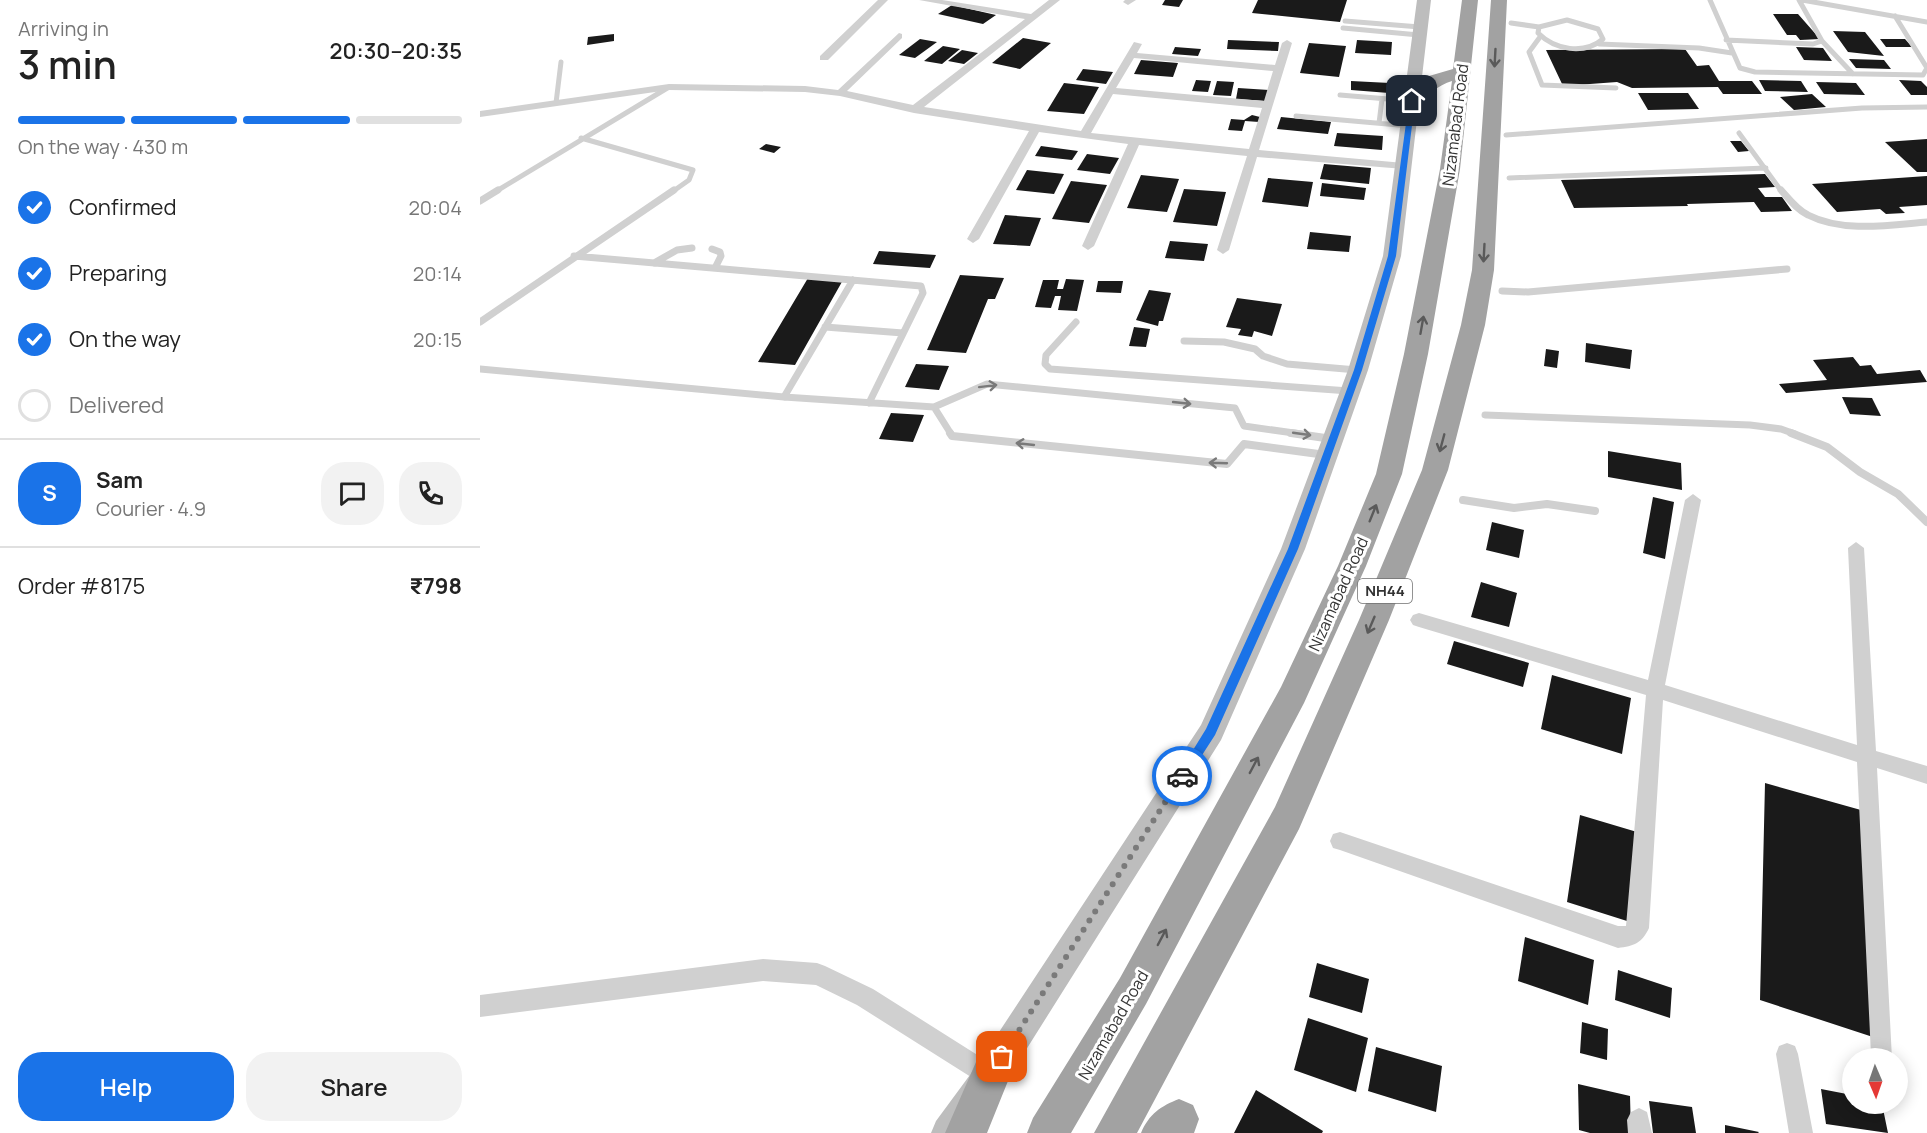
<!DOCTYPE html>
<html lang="en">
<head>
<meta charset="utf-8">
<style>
  body { margin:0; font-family:Manrope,sans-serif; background:#f2f2f2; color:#222; height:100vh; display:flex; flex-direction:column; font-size:22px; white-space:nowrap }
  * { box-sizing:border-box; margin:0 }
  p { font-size:20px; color:#767676 }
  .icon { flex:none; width:33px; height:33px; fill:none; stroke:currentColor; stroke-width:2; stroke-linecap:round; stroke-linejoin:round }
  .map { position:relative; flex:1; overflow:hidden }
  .side { display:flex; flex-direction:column; background:#fff; width:480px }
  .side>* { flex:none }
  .needle { width:39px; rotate:178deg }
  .controls { position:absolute; left:1362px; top:1048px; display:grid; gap:12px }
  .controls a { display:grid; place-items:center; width:66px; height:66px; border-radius:50%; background:#fff; box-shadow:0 3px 15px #0003; font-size:30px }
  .pin { position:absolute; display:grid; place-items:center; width:51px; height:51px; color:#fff; margin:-26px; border-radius:12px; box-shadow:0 3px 9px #0006 }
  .courier { position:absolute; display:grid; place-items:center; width:60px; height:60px; margin:-30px; border:4px solid #1a73e8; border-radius:50%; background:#fff; color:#222; box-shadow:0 2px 8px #0007 }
  .headline em { font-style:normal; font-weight:600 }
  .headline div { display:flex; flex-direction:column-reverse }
  .headline { display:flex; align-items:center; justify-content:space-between; height:102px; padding:0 18px }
  h1 { font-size:39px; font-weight:600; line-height:45px }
  .bar { display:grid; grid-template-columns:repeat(4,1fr); gap:9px 6px; align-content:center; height:72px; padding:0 18px }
  .bar i { height:8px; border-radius:4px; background:#e0e0e0 }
  .bar .on { background:#1a73e8 }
  .bar p { grid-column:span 4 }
  .line { display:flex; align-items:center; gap:15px; padding:0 18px; border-top:2px solid #e0e0e0 }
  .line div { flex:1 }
  .round { display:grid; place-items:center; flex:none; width:63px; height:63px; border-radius:24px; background:#f2f2f2 }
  ol { padding:0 18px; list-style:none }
  li { display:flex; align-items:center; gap:18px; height:66px }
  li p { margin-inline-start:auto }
  li .icon { padding:6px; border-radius:50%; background:#1a73e8; color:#fff; stroke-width:4 }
  li:last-child { color:#767676 }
  li i { width:33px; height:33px; border:3px solid #e0e0e0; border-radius:50% }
  .primary-button { display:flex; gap:12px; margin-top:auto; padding:12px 18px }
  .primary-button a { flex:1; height:69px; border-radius:24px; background:#1a73e8; color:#fff; font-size:24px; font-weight:600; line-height:69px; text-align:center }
  .primary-button a+a { background:#f2f2f2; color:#222 }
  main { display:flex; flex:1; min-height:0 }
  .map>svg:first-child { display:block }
</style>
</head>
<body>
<main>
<section class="side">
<div class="headline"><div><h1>3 min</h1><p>Arriving in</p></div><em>20:30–20:35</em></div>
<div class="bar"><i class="on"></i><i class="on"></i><i class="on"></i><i></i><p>On the way · 430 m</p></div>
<ol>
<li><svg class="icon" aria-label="check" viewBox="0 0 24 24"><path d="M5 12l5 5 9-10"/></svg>Confirmed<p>20:04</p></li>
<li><svg class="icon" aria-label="check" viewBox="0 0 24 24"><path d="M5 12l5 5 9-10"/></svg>Preparing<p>20:14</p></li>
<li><svg class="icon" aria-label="check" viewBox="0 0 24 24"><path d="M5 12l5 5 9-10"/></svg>On the way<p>20:15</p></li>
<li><i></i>Delivered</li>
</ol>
<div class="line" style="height:108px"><b class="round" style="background:#1a73e8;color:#fff">S</b><div><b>Sam</b><p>Courier · 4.9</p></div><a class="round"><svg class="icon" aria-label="chat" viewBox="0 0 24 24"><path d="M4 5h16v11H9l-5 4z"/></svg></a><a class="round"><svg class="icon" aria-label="phone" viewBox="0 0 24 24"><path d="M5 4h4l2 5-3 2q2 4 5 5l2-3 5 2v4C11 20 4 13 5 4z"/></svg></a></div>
<div class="line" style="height:78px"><div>Order #8175</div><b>₹798</b></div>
<div class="primary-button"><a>Help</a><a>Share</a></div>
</section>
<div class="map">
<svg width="1447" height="1133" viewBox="0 0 1447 1133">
  <rect width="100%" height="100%" fill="#fff"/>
  <path fill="#1a1a1a" d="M 685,0 L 703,0 L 699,7 L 682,5 Z
    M 778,0 L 867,0 L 860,22 L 772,13 Z
    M 472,5 L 516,15 L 503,24 L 458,14 Z
    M 1293,14 L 1318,14 L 1340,39 L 1320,40 L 1316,35 L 1307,35 Z
    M 1353,31 L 1385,32 L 1404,56 L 1368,52 Z
    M 134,34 L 134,41 L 107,45 L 108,37 Z
    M 543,38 L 571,43 L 540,69 L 512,63 Z
    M 440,39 L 457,42 L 435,58 L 419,55 Z
    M 1400,39 L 1425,39 L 1432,47 L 1406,47 Z
    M 748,40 L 799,42 L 798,51 L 747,49 Z
    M 877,40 L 912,42 L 911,55 L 875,53 Z
    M 829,43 L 866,46 L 859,77 L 820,73 Z
    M 463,46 L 480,49 L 462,64 L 444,61 Z
    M 695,47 L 721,49 L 718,56 L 692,54 Z
    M 1316,47 L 1343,48 L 1352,61 L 1324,60 Z
    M 1205,49 L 1217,66 L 1229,65 L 1239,81 L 1272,81 L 1282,94 L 1243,94 L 1238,87 L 1152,88 L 1137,82 L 1083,86 L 1066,50 Z
    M 482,50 L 498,53 L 484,64 L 468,61 Z
    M 1369,59 L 1404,60 L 1411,69 L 1376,68 Z
    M 661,60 L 698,63 L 693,77 L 654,74 Z
    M 603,69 L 633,72 L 626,84 L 596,80 Z
    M 716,80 L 731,81 L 728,92 L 712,91 Z
    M 1279,80 L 1321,81 L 1328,92 L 1285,91 Z
    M 1419,80 L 1441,81 L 1447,87 L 1447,95 L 1431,95 Z
    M 737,81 L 754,82 L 751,96 L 733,95 Z
    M 871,81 L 910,83 L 909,93 L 871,90 Z
    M 1336,82 L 1376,83 L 1385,95 L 1344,94 Z
    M 584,83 L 619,87 L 604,114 L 567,111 Z
    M 758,88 L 789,90 L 787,101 L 756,99 Z
    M 1158,93 L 1208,93 L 1219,109 L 1168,110 Z
    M 1332,94 L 1346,107 L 1314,110 L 1300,97 Z
    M 772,115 L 780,117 L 779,122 L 765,121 L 762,131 L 748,130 L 751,119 L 764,120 Z
    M 801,117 L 851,122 L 848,134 L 797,129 Z
    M 857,133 L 903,136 L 902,150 L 854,146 Z
    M 1447,139 L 1447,172 L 1437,172 L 1405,142 Z
    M 1250,141 L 1261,141 L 1269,151 L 1258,152 Z
    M 286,144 L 301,147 L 294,153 L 279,149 Z
    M 561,146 L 598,151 L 592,160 L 555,156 Z
    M 607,154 L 639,158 L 630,174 L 597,170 Z
    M 844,164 L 891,168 L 889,184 L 840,179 Z
    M 547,170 L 584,174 L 574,194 L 536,190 Z
    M 1285,174 L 1295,187 L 1278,188 L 1285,197 L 1302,197 L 1312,211 L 1281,212 L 1274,202 L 1207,204 L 1208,206 L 1094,208 L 1081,180 Z
    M 661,175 L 699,179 L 687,212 L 647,208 Z
    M 1447,176 L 1447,205 L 1419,207 L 1425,213 L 1406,214 L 1400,209 L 1357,212 L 1332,184 Z
    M 788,178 L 833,182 L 828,207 L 782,202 Z
    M 591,181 L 627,185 L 609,223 L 572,219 Z
    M 842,183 L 886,188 L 884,200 L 840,196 Z
    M 704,189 L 746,192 L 737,226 L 693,222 Z
    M 525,215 L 561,218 L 550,246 L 513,244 Z
    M 830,232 L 871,236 L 869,252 L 827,249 Z
    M 690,241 L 728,244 L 724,261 L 685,258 Z
    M 399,251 L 456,255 L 450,268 L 393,264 Z
    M 480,275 L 524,278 L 515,299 L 508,299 L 486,353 L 447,350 Z
    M 328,278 L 363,280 L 315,365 L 278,362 Z
    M 586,279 L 604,280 L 597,311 L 578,310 L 581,296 L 575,296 L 571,308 L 555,307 L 563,280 L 579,280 L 577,289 L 583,289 Z
    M 618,281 L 643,281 L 641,293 L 616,292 Z
    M 669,290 L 691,293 L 683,321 L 679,321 L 678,326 L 656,320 Z
    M 757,298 L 802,304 L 792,336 L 774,331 L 772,337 L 758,335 L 761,329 L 746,327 Z
    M 654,327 L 670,329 L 666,347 L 649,346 Z
    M 1106,343 L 1152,350 L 1150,369 L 1105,362 Z
    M 1066,349 L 1079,351 L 1077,368 L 1064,366 Z
    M 1373,357 L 1380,366 L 1391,365 L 1397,374 L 1440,370 L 1447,382 L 1306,393 L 1299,384 L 1347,380 L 1333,360 Z
    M 436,364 L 469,366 L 459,390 L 425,387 Z
    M 1362,397 L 1392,398 L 1401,416 L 1370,414 Z
    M 411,413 L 444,415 L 433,442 L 399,439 Z
    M 1128,451 L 1201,463 L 1202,490 L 1128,477 Z
    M 1173,497 L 1194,502 L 1185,559 L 1163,553 Z
    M 1012,522 L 1044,530 L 1039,558 L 1006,550 Z
    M 1001,582 L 1037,593 L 1029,627 L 991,617 Z
    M 974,641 L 1049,663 L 1043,687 L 967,664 Z
    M 1072,675 L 1151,698 L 1142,754 L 1061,729 Z
    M 1285,783 L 1388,812 L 1399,1039 L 1280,1000 Z
    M 1100,815 L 1157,832 L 1147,921 L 1087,902 Z
    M 1045,937 L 1114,960 L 1108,1005 L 1038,981 Z
    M 837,963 L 889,979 L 882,1013 L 829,997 Z
    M 1138,970 L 1192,988 L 1190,1018 L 1135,1000 Z
    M 828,1018 L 888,1038 L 876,1092 L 814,1070 Z
    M 1102,1022 L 1128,1029 L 1127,1060 L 1100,1053 Z
    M 896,1047 L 962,1066 L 956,1112 L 888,1091 Z
    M 1098,1084 L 1150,1096 L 1151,1133 L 1110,1133 L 1099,1130 Z
    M 1341,1089 L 1372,1095 L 1372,1104 L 1402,1104 L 1408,1133 L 1346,1124 Z
    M 776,1090 L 843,1131 L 842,1133 L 754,1133 Z
    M 1169,1101 L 1212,1107 L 1216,1133 L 1173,1133 Z
    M 1245,1125 L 1279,1132 L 1278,1133 L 1245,1133 Z"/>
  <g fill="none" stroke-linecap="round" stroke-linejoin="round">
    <path stroke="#d0d0d0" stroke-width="5" d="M 1230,0 L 1260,68 L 1275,72 L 1443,75 L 1447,68 L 1415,16
      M 1322,0 L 1447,22
      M 1087,20 L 1118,29 L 1123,39 C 1104,55 1075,50 1058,33 L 1059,27 Z
      M 865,21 L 940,27
      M 1031,23 L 1059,27
      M 863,28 L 939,35
      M 1060,37 L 1049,52 L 1062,85 L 1136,88
      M 1246,40 L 1333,44 L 1342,41 L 1319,0
      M 1342,41 L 1373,74
      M 1119,44 L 1219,48 L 1252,53
      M 860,95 L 932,101
      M 76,103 L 81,62
      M 816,116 L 930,126
      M 899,123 L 902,99
      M 1259,133 L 1302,192
      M 1026,135 L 1382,108 L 1447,107
      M 101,138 L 213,170 L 209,180 L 192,192
      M 1029,178 L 1286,168
      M 15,192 L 189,87"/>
    <path stroke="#d0d0d0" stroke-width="7" d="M 1301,190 C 1309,199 1317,210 1328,215 C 1363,233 1410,225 1447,222
      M 0,201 L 18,190
      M 232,249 L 240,252 L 241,256 L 235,268
      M 94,256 L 441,286 L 443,293 L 389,403
      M 174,263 L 197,250 L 212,248
      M 1022,291 L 1048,292 L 1307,269
      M 0,322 L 194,190
      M 596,322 L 566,355 L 565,364 L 570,369 L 869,391
      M 345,327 L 423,333
      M 704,341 L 744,342 L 775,349 L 783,356 L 807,364 L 877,370
      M 0,369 L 304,397 L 454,407 L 507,384 L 755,408 L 764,426 L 821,434
      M 304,397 L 373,280
      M 454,407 L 471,434
      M 1005,415 L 1270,425 L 1301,429 L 1315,434"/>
    <path stroke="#d0d0d0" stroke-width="8" d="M 470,433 L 472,436 L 747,464 L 764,444 L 846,455
      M 811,433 L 852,439
      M 1311,433 L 1347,447 L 1380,472 L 1418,494 L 1447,522
      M 983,500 L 1034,508 L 1067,504 L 1115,511"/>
    <path fill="#d0d0d0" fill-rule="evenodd" d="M 398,0 L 408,0 L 348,60 L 340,60 L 340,56 Z
      M 439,0 L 462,0 L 551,14 L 569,0 L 580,0 L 444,107 L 601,131 L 654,42 L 662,44 L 657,53 L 795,65 L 802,43 L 807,40 L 812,43 L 779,150 L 924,163 L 930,166 L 924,169 L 777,157 L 749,250 L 743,254 L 737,250 L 767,156 L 659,145 L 614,246 L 608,250 L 602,246 L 648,144 L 559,132 L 499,239 L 493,243 L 487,239 L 549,131 L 434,113 L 360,96 L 325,92 L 189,90 L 0,117 L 0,111 L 189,84 L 325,86 L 358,90 L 419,33 L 422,34 L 422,38 L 367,91 L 433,105 L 545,19 ZM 654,58 L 793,71 L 784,101 L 636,88 ZM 633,94 L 782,108 L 769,149 L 611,133 Z
      M 645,0 L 656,0 L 648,5 L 643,2 Z
      M 1213,494 L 1221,500 L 1185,685 L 1377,745 L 1368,548 L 1376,542 L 1384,548 L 1396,751 L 1447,766 L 1447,784 L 1397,768 L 1412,1059 L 1392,1059 L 1391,1055 L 1377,762 L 1183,700 L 1169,928 C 1162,943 1154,946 1138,948 L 860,850 L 853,848 L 850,841 L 853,834 L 860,832 L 1138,926 L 1146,926 L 1166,695 L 939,627 L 933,625 L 930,620 L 933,615 L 939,613 L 1168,680 L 1205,500 Z
      M 283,959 L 337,963 L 345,966 L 393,989 L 518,1068 L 522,1076 L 518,1084 L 510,1088 L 502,1084 L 377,1005 L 336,985 L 283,981 L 0,1017 L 0,995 Z
      M 1307,1043 L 1315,1046 L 1318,1054 L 1333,1133 L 1309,1133 L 1296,1054 L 1299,1046 Z
      M 1159,1108 L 1167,1112 L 1172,1133 L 1148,1133 L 1147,1120 L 1151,1112 Z"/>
    <path fill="#bdbdbd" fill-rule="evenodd" d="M 937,0 L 951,0 L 921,256 L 888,370 L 825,549 L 741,740 L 522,1088 L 489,1133 L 451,1133 L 456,1121 L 498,1064 L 721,725 L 801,549 L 868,370 L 903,256 Z"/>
    <path fill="#a2a2a2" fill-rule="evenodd" d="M 982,0 L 998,0 L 980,169 L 948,354 L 922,474 L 886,566 L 824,703 L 666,1004 L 591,1133 L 547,1133 L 553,1118 L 640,978 L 801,687 L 858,566 L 896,474 L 924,354 L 960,169 L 972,81 C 957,85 942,102 927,98 L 924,94 L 949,76 L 973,69 Z
      M 1011,0 L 1027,0 L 1014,270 L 1005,325 L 968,470 L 909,620 L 819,829 L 657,1133 L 614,1133 L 795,807 L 879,620 L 942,470 L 981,325 L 992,270 Z
      M 510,1056 L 524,1062 L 530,1076 L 507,1133 L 465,1133 L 496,1062 Z
      M 699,1099 L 713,1105 L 719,1119 L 714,1133 L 661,1133 C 669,1114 681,1106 699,1099 Z"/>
  </g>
  <defs><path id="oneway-shaft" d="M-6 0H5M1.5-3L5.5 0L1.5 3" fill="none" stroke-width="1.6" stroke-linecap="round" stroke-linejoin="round" transform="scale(1.5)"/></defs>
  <g stroke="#5a5a5a">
    <use href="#oneway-shaft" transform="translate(1015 58) rotate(93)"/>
    <use href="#oneway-shaft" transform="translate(1004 253) rotate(93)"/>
    <use href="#oneway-shaft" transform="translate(942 325) rotate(-80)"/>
    <use href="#oneway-shaft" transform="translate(962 443) rotate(105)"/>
    <use href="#oneway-shaft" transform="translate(893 513) rotate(-68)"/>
    <use href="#oneway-shaft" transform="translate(891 625) rotate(113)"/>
    <use href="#oneway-shaft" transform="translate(774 765) rotate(-62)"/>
    <use href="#oneway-shaft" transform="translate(682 937) rotate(-62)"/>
  </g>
  <g stroke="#7a7a7a">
    <use href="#oneway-shaft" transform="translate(508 386) rotate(-7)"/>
    <use href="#oneway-shaft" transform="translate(702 403) rotate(6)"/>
    <use href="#oneway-shaft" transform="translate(822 434) rotate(8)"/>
    <use href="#oneway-shaft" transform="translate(545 444) rotate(-174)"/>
    <use href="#oneway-shaft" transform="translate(738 463) rotate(-178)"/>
  </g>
  <path fill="#1a73e8" d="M 932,99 L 935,101 L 916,256 L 882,370 L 818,549 L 735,735 L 706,780 L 702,781 L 697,776 L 726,729 L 808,549 L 874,370 L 908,256 L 929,101 Z"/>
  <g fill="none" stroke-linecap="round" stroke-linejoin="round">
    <path stroke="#7a7a7a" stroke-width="6" stroke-dasharray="0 10.8" d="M 522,1057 L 702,776"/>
  </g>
  <g text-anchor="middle" stroke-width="6" stroke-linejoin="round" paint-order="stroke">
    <rect fill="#fff" stroke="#707070" stroke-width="1.5" x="878" y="579" width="54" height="24" rx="4.5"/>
    <g font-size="15" font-weight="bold" fill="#333">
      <text x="905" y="596">NH44</text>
    </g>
    <g font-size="16" fill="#333" stroke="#fff">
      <text transform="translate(975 125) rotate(-83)" y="6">Nizamabad Road</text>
      <text transform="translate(858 594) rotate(-66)" y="6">Nizamabad Road</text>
      <text transform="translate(633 1025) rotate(-60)" y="6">Nizamabad Road</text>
    </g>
  </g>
</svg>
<div class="controls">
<a><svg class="needle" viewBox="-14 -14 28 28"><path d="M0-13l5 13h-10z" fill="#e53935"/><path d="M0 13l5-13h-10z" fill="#767676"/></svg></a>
</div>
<div class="pin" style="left:522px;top:1057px;background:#ea580c"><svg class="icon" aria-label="bag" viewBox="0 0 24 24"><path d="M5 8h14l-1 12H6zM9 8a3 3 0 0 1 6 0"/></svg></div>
<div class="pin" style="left:932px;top:101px;background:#1f2937"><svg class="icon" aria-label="home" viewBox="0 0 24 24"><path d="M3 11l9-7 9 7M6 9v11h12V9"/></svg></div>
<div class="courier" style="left:702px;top:776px"><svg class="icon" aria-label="car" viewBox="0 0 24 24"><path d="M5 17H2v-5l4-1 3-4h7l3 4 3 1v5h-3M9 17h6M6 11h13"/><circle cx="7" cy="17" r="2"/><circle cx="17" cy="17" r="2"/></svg></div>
</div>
</main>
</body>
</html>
